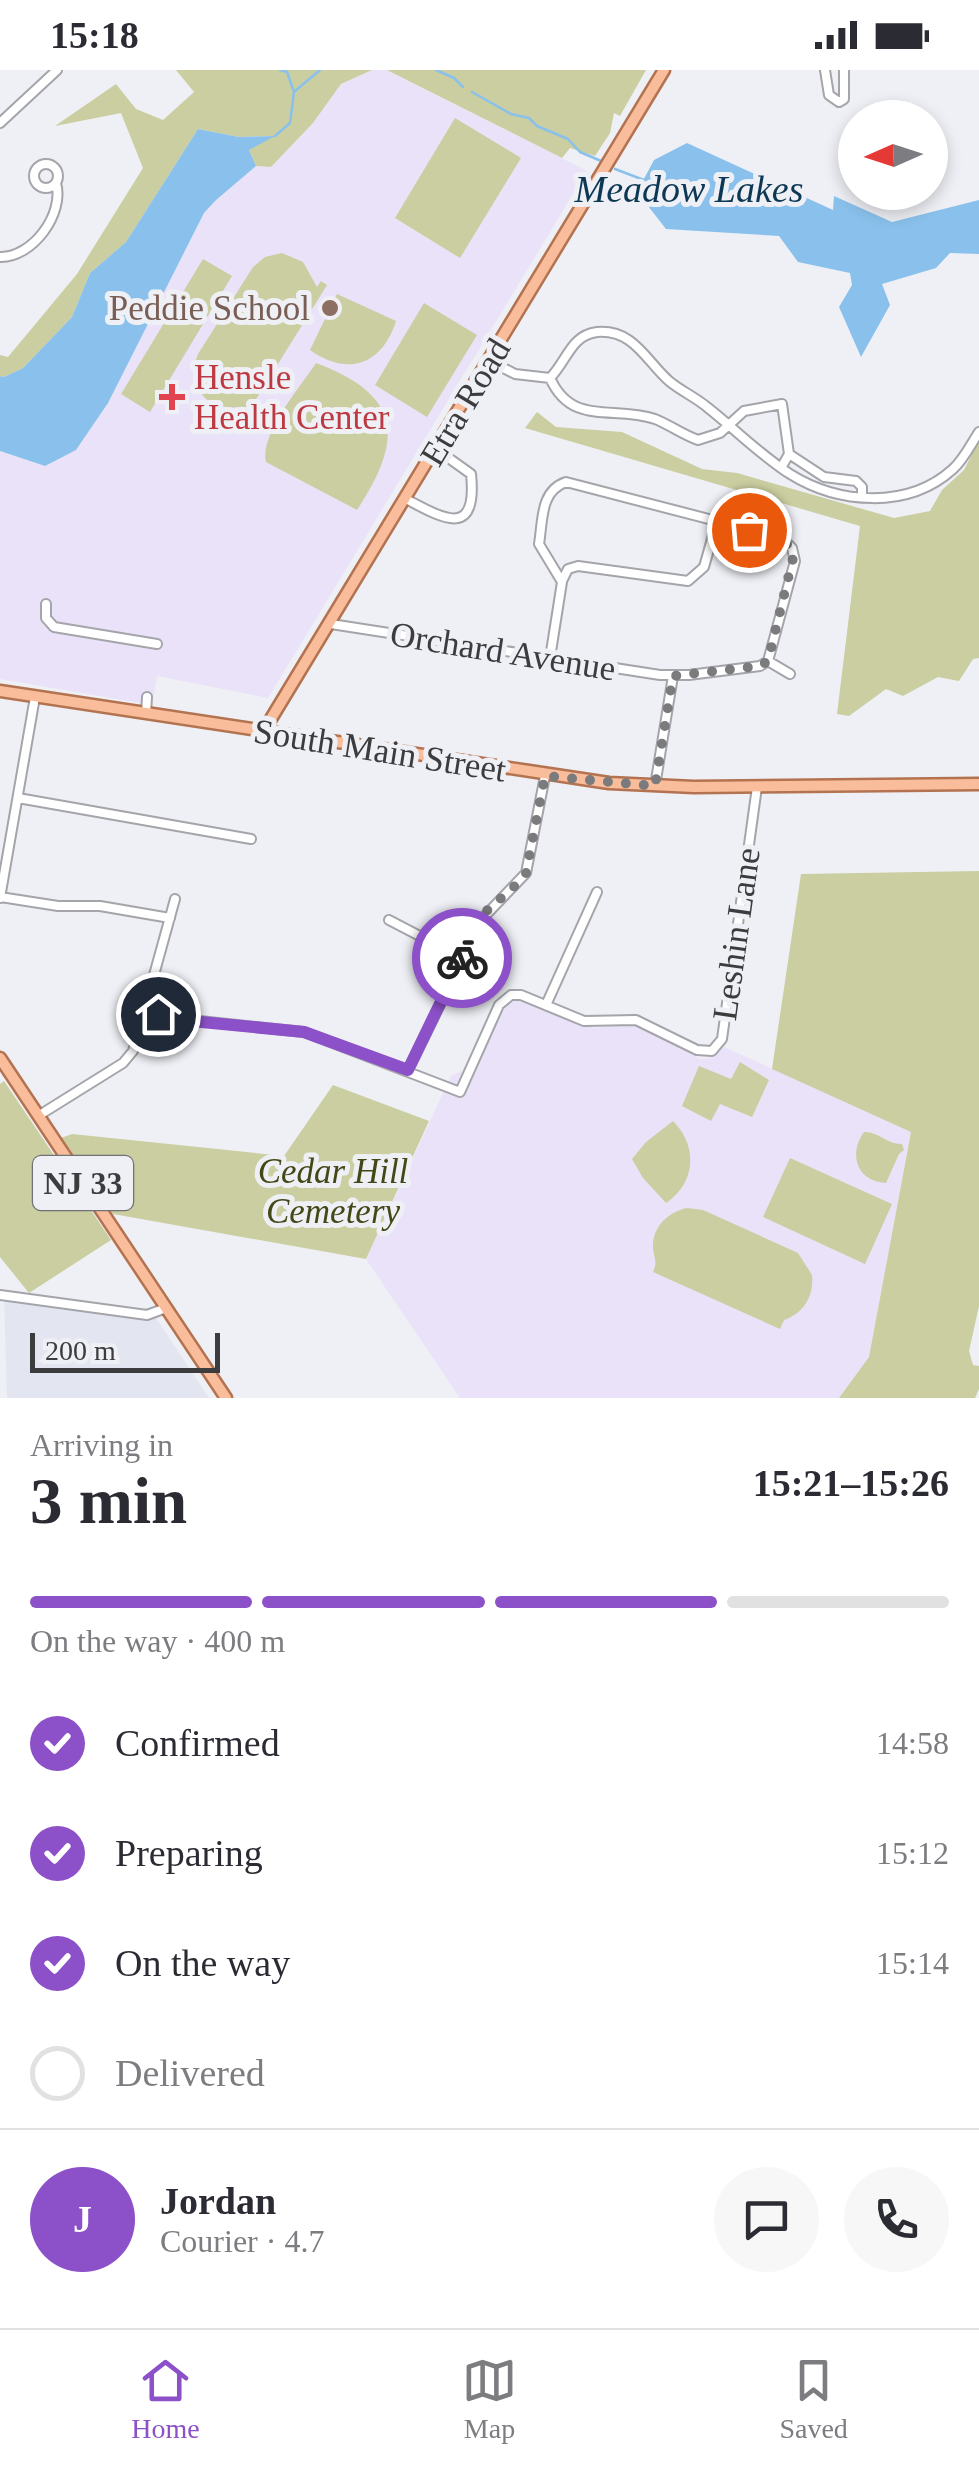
<!DOCTYPE html>
<html lang="en">
<head>
<meta charset="utf-8">
<style>
  body { margin:0; font-family:"Times New Roman",serif; background:#f7f7f7; color:#2b2b33; height:100vh; display:flex; flex-direction:column; font-size:38px; white-space:nowrap }
  * { box-sizing:border-box; margin:0 }
  p { font-size:32px; color:#7c7c81 }
  .icon { flex:none; width:55px; height:55px; fill:none; stroke:currentColor; stroke-width:2; stroke-linecap:round; stroke-linejoin:round }
  .map { position:relative; height:1328px; overflow:hidden }
  .details { display:flex; flex-direction:column; background:#fff; flex:1 }
  .details>* { flex:none }
  .needle { width:65px; rotate:267deg }
  .tools { position:absolute; left:838px; top:30px; display:grid; gap:20px }
  .tools a { display:grid; place-items:center; width:110px; height:110px; border-radius:50%; background:#fff; box-shadow:0 5px 15px #0003; font-size:50px }
  .scale { position:absolute; left:30px; bottom:25px; width:190px; box-sizing:border-box; padding-left:10px; border:5px solid #3c3c3e; border-top:0; font-size:28px; line-height:35px; white-space:nowrap; color:#3c3c3e; -webkit-text-stroke:8px #eff0f5; paint-order:stroke }
  .pin { position:absolute; display:grid; place-items:center; width:85px; height:85px; color:#fff; margin:-42px; border:5px solid #fff; border-radius:50%; box-shadow:0 2px 10px #0007 }
  .courier { position:absolute; display:grid; place-items:center; width:100px; height:100px; margin:-50px; border:8px solid #8c51c8; border-radius:50%; background:#fff; color:#222; box-shadow:0 2px 12px #0007 }
  .summary em { font-style:normal; font-weight:600 }
  .summary div { display:flex; flex-direction:column-reverse }
  .summary { display:flex; align-items:center; justify-content:space-between; height:170px; padding:0 30px }
  h1 { font-size:65px; font-weight:600; line-height:75px }
  .bar { display:grid; grid-template-columns:repeat(4,1fr); gap:15px 10px; align-content:center; height:120px; padding:0 30px }
  .bar i { height:12px; border-radius:8px; background:#e1e1e2 }
  .bar .selected { background:#8c51c8 }
  .bar p { grid-column:span 4 }
  .line { display:flex; align-items:center; gap:25px; padding:0 30px; border-top:2px solid #e1e1e2 }
  .line div { flex:1 }
  .round { display:grid; place-items:center; flex:none; width:105px; height:105px; border-radius:52px; background:#f7f7f7 }
  ol { padding:0 30px; list-style:none }
  li { display:flex; align-items:center; gap:30px; height:110px }
  li p { margin-inline-start:auto }
  li .icon { padding:10px; border-radius:50%; background:#8c51c8; color:#fff; stroke-width:4 }
  li:last-child { color:#7c7c81 }
  li i { width:55px; height:55px; border:5px solid #e1e1e2; border-radius:50% }
  .status { display:flex; justify-content:space-between; align-items:center; height:70px; padding:0 50px; background:#fff; direction:ltr }
  .status svg { height:28px; fill:currentColor }
  .tabs { display:flex; justify-content:space-around; align-items:center; height:140px; border-top:2px solid #e1e1e2; background:#fff; font-size:28px; color:#7c7c81 }
  .tabs a { display:grid; justify-items:center; gap:5px }
  .tabs .selected { color:#8c51c8 }
  .map>svg:first-child { display:block }
</style>
</head>
<body>
<div class="status"><b>15:18</b><svg viewBox="0 0 49 12"><path d="M0 12V9h3v3zM5 12V6h3v6zM10 12V3h3v9zM15 12V0h3v12zM26 1h20v11H26zM47 4h2v5h-2z"/></svg></div>
<div class="map">
<svg width="979" height="1328" viewBox="0 0 979 1328">
  <rect width="100%" height="100%" fill="#eff0f5"/>
  <path fill="#e3e5f1" d="M 4,1226 L 154,1245 L 209,1328 L 7,1328 Z"/>
  <path fill="#eae2f8" d="M 372,0 L 387,0 L 587,101 L 268,628 L 157,606 L 152,635 L 0,609 L 0,381 L 44,396 L 76,380 L 108,333 L 204,143 L 216,129 L 256,96 L 271,97 L 313,53 L 341,14 Z
    M 513,928 L 593,958 L 637,954 L 700,989 L 710,988 L 724,977 L 911,1061 L 869,1287 L 839,1328 L 460,1328 L 366,1189 L 451,1006 L 461,1001 L 473,1006 L 499,942 L 506,931 Z"/>
  <path fill="#cacea0" d="M 176,0 L 372,0 L 341,14 L 313,53 L 271,97 L 256,96 L 249,80 L 272,66 L 239,67 L 198,59 L 126,172 L 90,203 L 72,247 L 23,298 L 4,307 L 0,306 L 0,285 L 8,287 L 77,204 L 143,98 L 121,43 L 55,56 L 116,14 L 136,39 L 163,50 L 194,22 Z
    M 387,0 L 646,0 L 620,46 L 614,43 L 610,63 L 595,86 L 570,78 L 562,88 Z
    M 455,48 L 521,88 L 460,188 L 395,148 Z
    M 282,183 L 303,192 L 317,217 L 321,211 L 327,215 L 250,339 C 241,334 236,339 225,337 C 199,334 188,307 198,284 L 253,197 L 265,187 Z
    M 203,189 L 232,206 L 150,342 L 121,324 Z
    M 337,224 L 396,251 C 382,295 348,307 310,280 Z
    M 424,233 L 477,265 L 427,347 L 375,315 Z
    M 316,293 C 402,325 404,369 357,440 L 266,392 C 259,365 301,316 316,293 Z
    M 537,342 L 556,357 L 622,362 L 702,399 L 737,403 L 894,448 L 930,441 L 942,420 L 964,400 L 979,370 L 979,588 L 973,589 L 959,611 L 938,607 L 903,626 L 886,619 L 849,646 L 837,644 L 860,456 L 525,358 Z
    M 979,801 L 979,1236 L 969,1281 L 973,1295 L 979,1296 L 979,1319 L 975,1328 L 839,1328 L 869,1287 L 911,1062 L 772,999 L 801,804 Z
    M 740,992 L 769,1010 L 752,1047 L 720,1034 L 711,1051 L 682,1036 L 699,996 L 731,1009 Z
    M 4,1011 L 111,1170 L 29,1223 L 0,1187 L 0,1014 Z
    M 333,1015 L 429,1051 L 366,1189 L 113,1144 L 61,1068 L 72,1064 L 284,1086 Z
    M 673,1051 C 698,1076 696,1113 666,1133 L 643,1108 L 632,1089 L 646,1072 Z
    M 864,1062 C 878,1061 888,1075 902,1074 L 904,1080 L 899,1084 L 886,1113 C 857,1112 848,1084 864,1062 Z
    M 790,1088 L 892,1134 L 865,1194 L 763,1147 Z
    M 687,1138 L 703,1140 L 798,1183 L 812,1205 C 814,1226 804,1243 784,1250 L 780,1259 L 653,1202 C 658,1191 654,1189 653,1178 C 652,1157 668,1142 687,1138 Z"/>
  <path fill="#89c1ec" d="M 198,59 L 239,67 L 275,66 L 249,80 L 256,96 L 216,130 L 204,143 L 108,333 L 76,380 L 45,396 L 0,381 L 0,306 L 4,307 L 23,298 L 72,247 L 90,203 L 126,172 Z
    M 687,73 L 833,140 L 834,126 L 892,152 L 979,130 L 979,184 L 950,183 L 936,198 L 882,214 L 890,235 L 861,287 L 839,237 L 852,215 L 850,203 L 798,192 L 779,166 L 666,159 L 637,122 L 654,90 Z"/>
  <g fill="none" stroke-linecap="round" stroke-linejoin="round">
    <path stroke="#89c1ec" stroke-width="2.5" d="M 436,0 L 454,8 L 463,17
      M 295,21 L 320,0
      M 472,22 L 511,44 L 529,48 L 537,56 L 568,69 L 580,82 L 601,91
      M 275,66 L 290,53 L 294,22 L 287,2 L 280,0
      M 615,99 L 644,110"/>
    <defs>
      <path id="minor" d="M 825,0 L 829,25 L 839,32 L 844,29 L 844,0
        M 0,53 L 57,0
        M34 106a12 12 0 1 1 24 0a12 12 0 1 1-24 0Z
        M 0,187 C 32,188 65,144 56,113
        M 490,291 L 515,304 L 550,308 C 567,291 571,265 597,262 C 634,259 646,291 669,311 C 681,321 695,327 707,337 C 735,359 759,384 790,404 C 838,434 908,440 953,399 C 964,389 971,374 979,362
        M 550,308 C 572,357 613,335 655,349 C 670,355 683,365 698,370 L 720,363 L 744,341 L 782,334 L 789,384 L 781,398
        M 789,384 L 824,407 L 856,411 L 862,417 L 862,427
        M 406,429 C 442,448 478,470 471,404 L 436,379
        M 562,511 L 568,499 L 578,496 L 688,511 L 704,497 L 717,451
        M 46,534 L 46,548 L 54,557 L 157,574
        M 331,554 L 660,605 L 689,605 L 760,596 L 768,591
        M 550,588 L 562,512 L 539,474 C 543,450 540,421 566,412 L 782,468 L 792,478 L 795,491 L 768,591
        M 768,591 L 790,604
        M 146,644 L 147,627
        M 655,716 L 673,606
        M 18,728 L 251,769
        M 0,827 L 58,836 L 100,836 L 170,848
        M 0,828 L 35,627
        M 389,850 L 462,888
        M 546,935 L 597,822
        M 144,941 L 181,949 L 304,962 L 460,1022 L 499,935 L 511,925 L 521,925 L 584,951 L 636,950 L 697,980 L 712,981 L 722,969 L 757,717
        M 408,1000 L 482,849 L 526,803 L 545,706
        M 38,1046 L 123,993 L 133,981 L 175,829
        M 0,1225 L 147,1245 L 166,1238"/>
      <path id="major" d="M 0,621 L 609,713 L 694,717 L 979,714
        M 263,662 L 664,0
        M 0,988 L 226,1328"/>
    </defs>
    <use href="#minor" stroke="#a4a5aa" stroke-width="12"/>
    <use href="#major" stroke="#b47350" stroke-width="15"/>
    <use href="#minor" stroke="#fff" stroke-width="8"/>
    <use href="#major" stroke="#f9bd9b" stroke-width="10"/>
  </g>
  <g fill="none" stroke-linecap="round" stroke-linejoin="round">
    <path stroke="#7b7b7e" stroke-width="10" stroke-dasharray="0 18" d="M 462,888 L 488,839 L 511,820 L 526,803 L 545,706 L 655,716 L 673,606 L 760,596 L 768,591 L 794,484 L 784,470 L 749,460"/>
    <path stroke="#8c51c8" stroke-width="12" d="M 158,944 L 191,951 L 304,962 L 408,1000 L 462,888"/>
  </g>
  <circle fill="#8d6e63" stroke="#eff0f5" stroke-width="4" cx="330" cy="238" r="10"/>
  <path fill="#e0444e" stroke="#eff0f5" stroke-width="4" d="M167 312h10v10h10v10h-10v10h-10v-10h-10v-10h10z"/>
  <g text-anchor="middle" stroke-width="10" stroke-linejoin="round" paint-order="stroke">
    <rect fill="#eff0f5" stroke="#727275" stroke-width="2.5" x="33" y="1086" width="100" height="54" rx="8"/>
    <g font-size="32" font-weight="bold" fill="#3c3c3e">
      <text x="83" y="1124">NJ 33</text>
    </g>
    <g font-size="35" fill="#785e54" stroke="#eff0f5" text-anchor="end">
      <text x="310" y="250">Peddie School</text>
    </g>
    <g font-size="35" fill="#be3a42" stroke="#eff0f5" text-anchor="start">
      <text x="194" y="319">Hensle<tspan x="194" dy="40">Health Center</tspan></text>
    </g>
    <g font-size="35" fill="#3c3c3e" stroke="#eff0f5">
      <text transform="translate(465 332) rotate(-59)" y="12">Etra Road</text>
      <text transform="translate(503 581) rotate(9)" y="12">Orchard Avenue</text>
      <text transform="translate(380 680) rotate(9)" y="12">South Main Street</text>
      <text transform="translate(736 864) rotate(-82)" y="12">Leshin Lane</text>
    </g>
    <g font-size="35" font-style="italic" fill="#444716" stroke="#eff0f5">
      <text x="333" y="1113">Cedar Hill<tspan x="333" dy="40">Cemetery</tspan></text>
    </g>
    <g font-size="38" font-style="italic" fill="#0c3855" stroke="#eff0f5">
      <text x="689" y="132">Meadow Lakes</text>
    </g>
  </g>
</svg>
<div class="tools">
<a><svg class="needle" viewBox="-14 -14 28 28"><path d="M0-13l5 13h-10z" fill="#e53935"/><path d="M0 13l5-13h-10z" fill="#7c7c81"/></svg></a>
</div>
<div class="scale">200 m</div>
<div class="pin" style="left:749px;top:460px;background:#ea580c"><svg class="icon" aria-label="bag" viewBox="0 0 24 24"><path d="M5 8h14l-1 12H6zM9 8a3 3 0 0 1 6 0"/></svg></div>
<div class="pin" style="left:158px;top:944px;background:#1f2937"><svg class="icon" aria-label="home" viewBox="0 0 24 24"><path d="M3 11l9-7 9 7M6 9v11h12V9"/></svg></div>
<div class="courier" style="left:462px;top:888px"><svg class="icon" aria-label="bike" viewBox="0 0 24 24"><circle cx="6" cy="16" r="4"/><circle cx="18" cy="16" r="4"/><path d="M6 16l4-8h5l3 8M10 8l3 8H6M13 5h3"/></svg></div>
</div>
<section class="details">
<div class="summary"><div><h1>3 min</h1><p>Arriving in</p></div><em>15:21–15:26</em></div>
<div class="bar"><i class="selected"></i><i class="selected"></i><i class="selected"></i><i></i><p>On the way · 400 m</p></div>
<ol>
<li><svg class="icon" aria-label="check" viewBox="0 0 24 24"><path d="M5 12l5 5 9-10"/></svg>Confirmed<p>14:58</p></li>
<li><svg class="icon" aria-label="check" viewBox="0 0 24 24"><path d="M5 12l5 5 9-10"/></svg>Preparing<p>15:12</p></li>
<li><svg class="icon" aria-label="check" viewBox="0 0 24 24"><path d="M5 12l5 5 9-10"/></svg>On the way<p>15:14</p></li>
<li><i></i>Delivered</li>
</ol>
<div class="line" style="height:180px"><b class="round" style="background:#8c51c8;color:#fff">J</b><div><b>Jordan</b><p>Courier · 4.7</p></div><a class="round"><svg class="icon" aria-label="chat" viewBox="0 0 24 24"><path d="M4 5h16v11H9l-5 4z"/></svg></a><a class="round"><svg class="icon" aria-label="phone" viewBox="0 0 24 24"><path d="M5 4h4l2 5-3 2q2 4 5 5l2-3 5 2v4C11 20 4 13 5 4z"/></svg></a></div>
</section>
<nav class="tabs">
<a class="selected"><svg class="icon" aria-label="home" viewBox="0 0 24 24"><path d="M3 11l9-7 9 7M6 9v11h12V9"/></svg>Home</a>
<a><svg class="icon" aria-label="map" viewBox="0 0 24 24"><path d="M3 6l6-2 6 2 6-2v14l-6 2-6-2-6 2zM9 4v14M15 6v14"/></svg>Map</a>
<a><svg class="icon" aria-label="saved" viewBox="0 0 24 24"><path d="M7 4h10v16l-5-4-5 4z"/></svg>Saved</a>
</nav>
</body>
</html>
